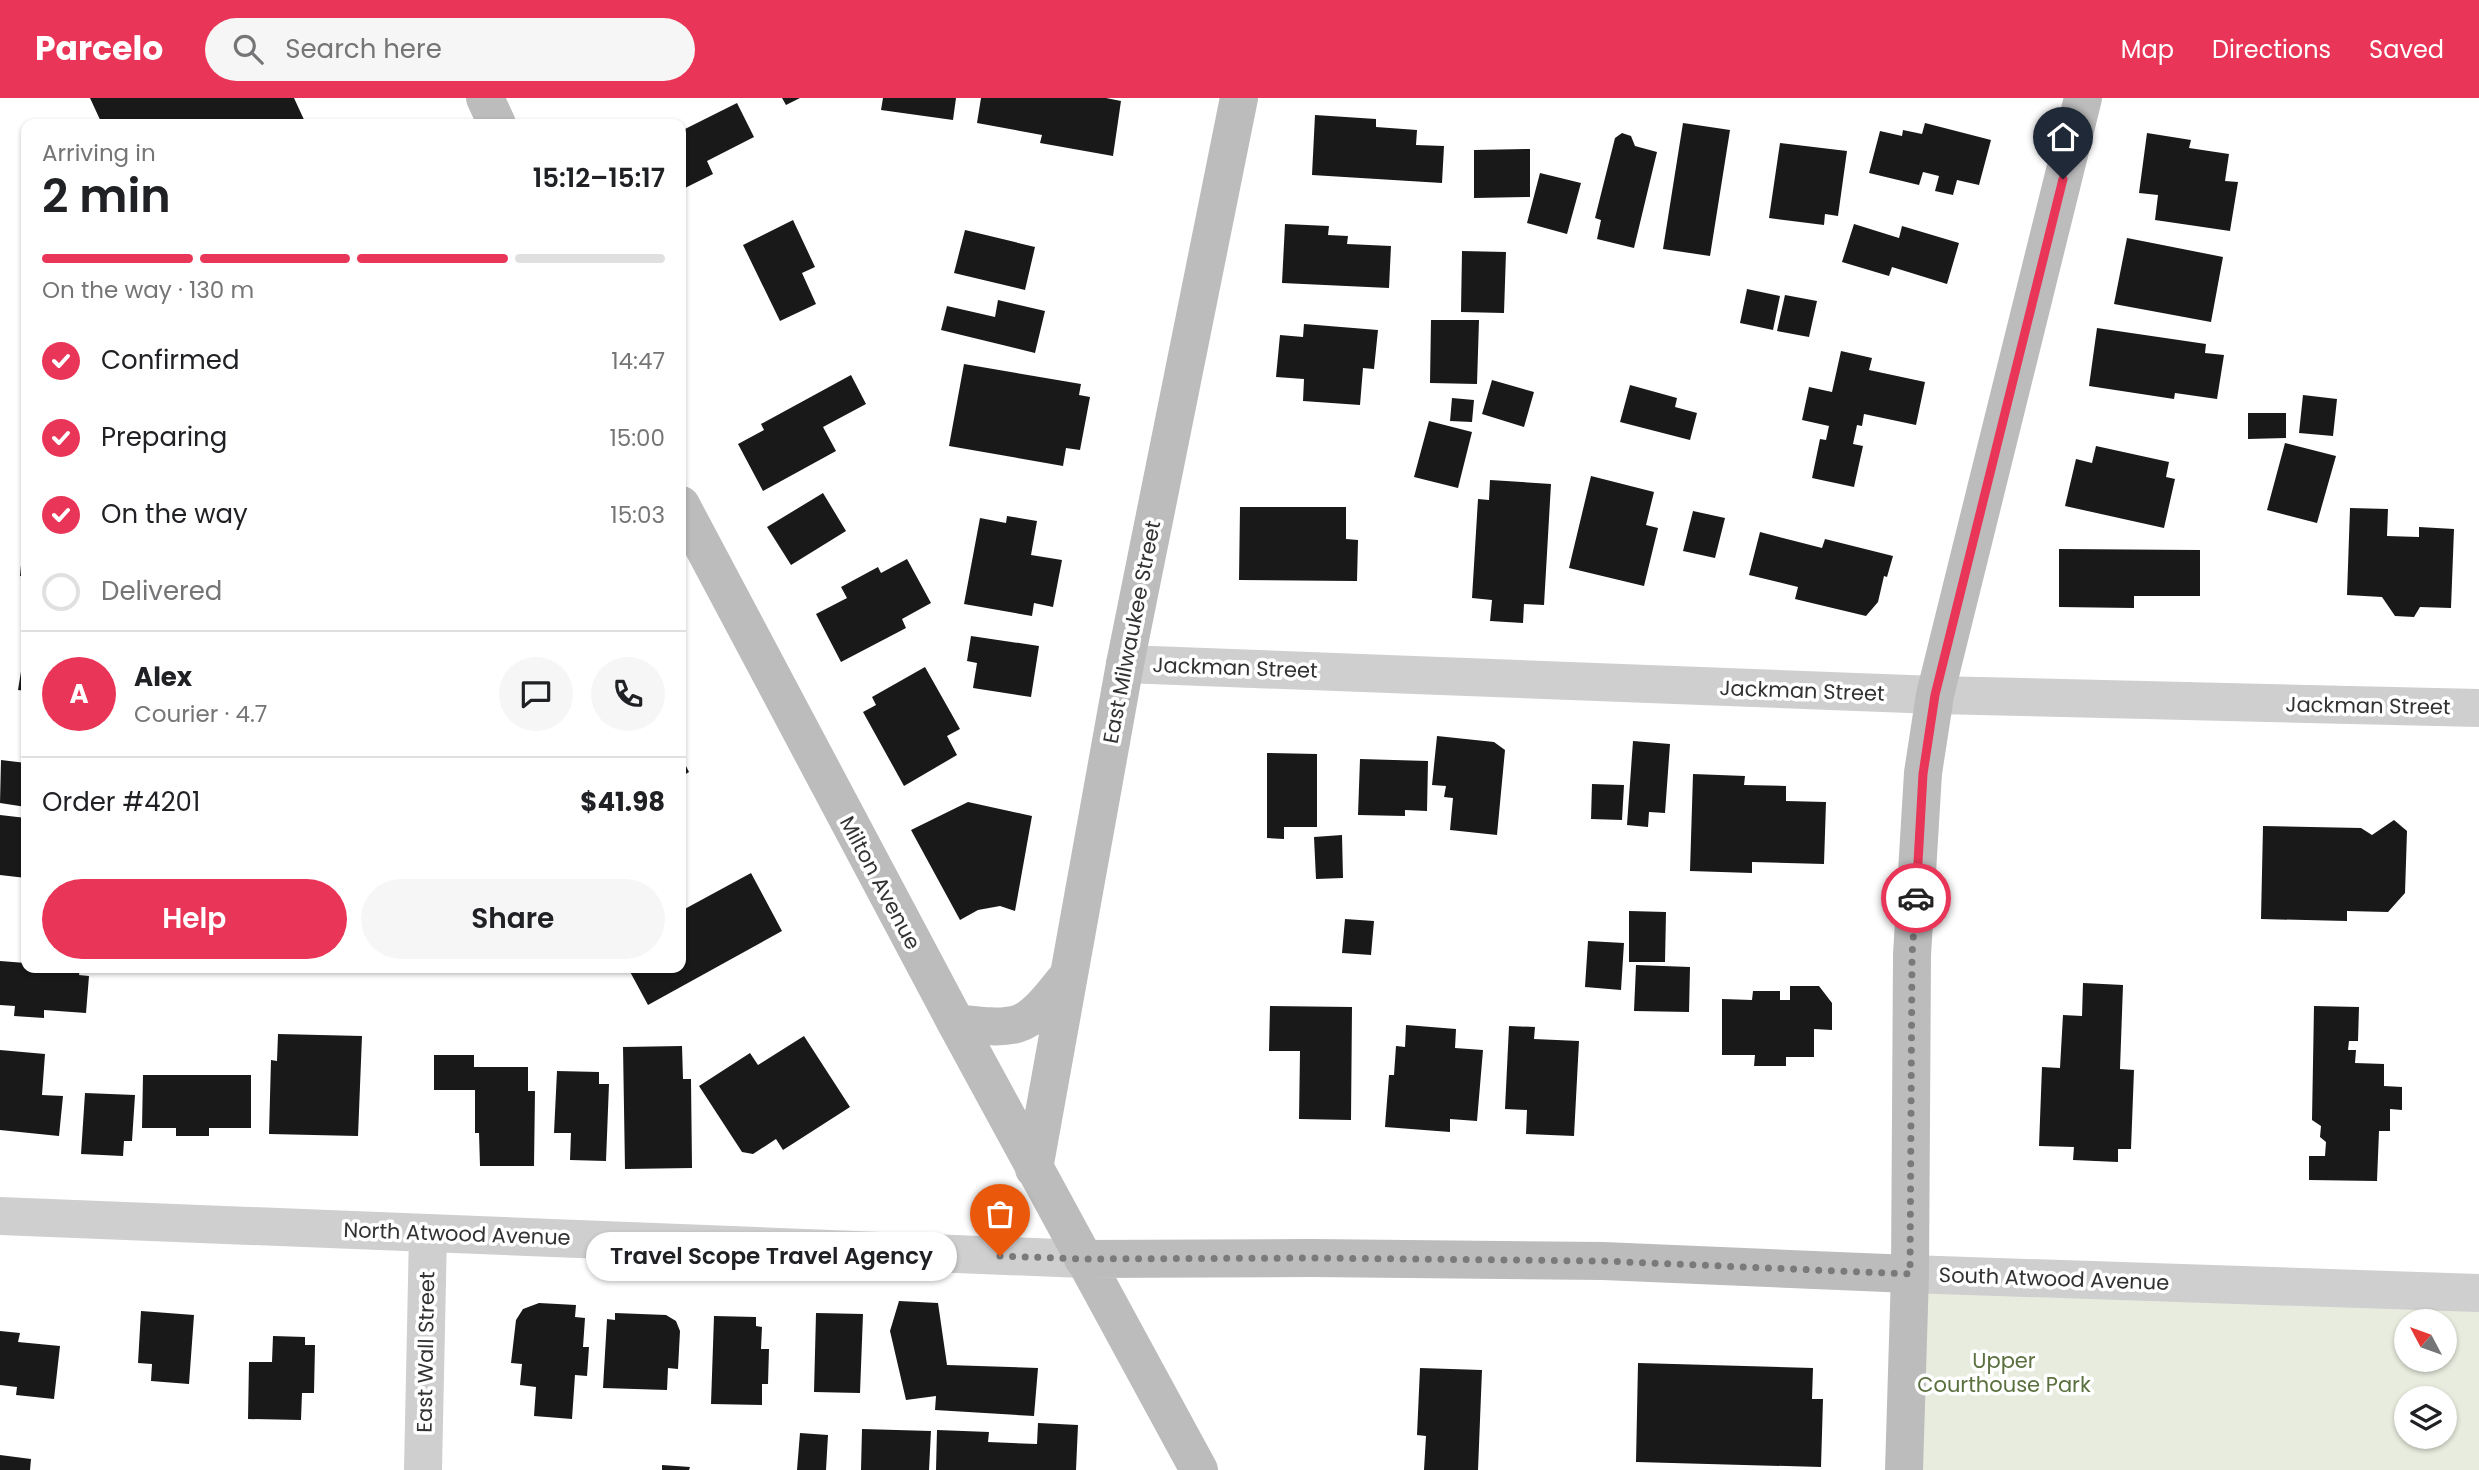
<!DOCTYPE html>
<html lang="en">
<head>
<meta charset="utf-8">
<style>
  body { margin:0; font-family:Poppins,sans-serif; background:#f6f6f6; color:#202124; height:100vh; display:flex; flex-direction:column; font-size:26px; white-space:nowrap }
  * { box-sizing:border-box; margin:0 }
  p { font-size:23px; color:#757577 }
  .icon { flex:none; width:38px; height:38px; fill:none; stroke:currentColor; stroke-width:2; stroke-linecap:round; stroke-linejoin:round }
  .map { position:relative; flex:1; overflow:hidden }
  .panel { position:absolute; left:21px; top:21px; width:665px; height:854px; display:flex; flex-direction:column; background:#fff; border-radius:14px; box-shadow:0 2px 5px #0004 }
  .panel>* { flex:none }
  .needle { width:46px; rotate:311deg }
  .tools { position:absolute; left:2394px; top:1211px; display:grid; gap:14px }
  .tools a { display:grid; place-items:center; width:63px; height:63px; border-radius:50%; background:#fff; box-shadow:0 2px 5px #0004; font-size:35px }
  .pin { position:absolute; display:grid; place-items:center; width:60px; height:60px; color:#fff; margin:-72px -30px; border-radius:50% 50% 50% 0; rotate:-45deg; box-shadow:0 0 7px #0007 }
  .pin .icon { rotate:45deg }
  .courier { position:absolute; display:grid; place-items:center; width:70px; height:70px; margin:-35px; border:5px solid #e93557; border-radius:50%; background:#fff; color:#222; box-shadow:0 2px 9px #0007 }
  .bubble { position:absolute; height:49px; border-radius:24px; background:#fff; box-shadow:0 2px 5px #0004; font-size:23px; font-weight:600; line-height:49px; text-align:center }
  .head em { font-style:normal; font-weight:600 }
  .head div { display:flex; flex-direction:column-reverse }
  .head { display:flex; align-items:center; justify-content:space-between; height:119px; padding:0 21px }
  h1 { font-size:46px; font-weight:600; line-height:52px }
  .bar { display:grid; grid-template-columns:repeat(4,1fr); gap:10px 7px; align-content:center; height:84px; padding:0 21px }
  .bar i { height:9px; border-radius:5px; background:#e0e0e0 }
  .bar .selected { background:#e93557 }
  .bar p { grid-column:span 4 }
  .line { display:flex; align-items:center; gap:18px; padding:0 21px; border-top:2px solid #e0e0e0 }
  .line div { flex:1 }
  .round { display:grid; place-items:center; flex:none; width:74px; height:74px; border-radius:37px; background:#f6f6f6 }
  ol { padding:0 21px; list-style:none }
  li { display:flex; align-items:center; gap:21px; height:77px }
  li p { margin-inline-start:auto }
  li .icon { padding:7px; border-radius:50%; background:#e93557; color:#fff; stroke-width:4 }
  li:last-child { color:#757577 }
  li i { width:38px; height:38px; border:4px solid #e0e0e0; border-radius:50% }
  .primary-button { display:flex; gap:14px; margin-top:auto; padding:14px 21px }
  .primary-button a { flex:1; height:80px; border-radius:42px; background:#e93557; color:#fff; font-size:28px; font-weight:600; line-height:80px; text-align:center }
  .primary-button a+a { background:#f6f6f6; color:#202124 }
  header { display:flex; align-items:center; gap:42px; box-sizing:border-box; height:98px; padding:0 35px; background:#e93557; color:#fff }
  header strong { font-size:33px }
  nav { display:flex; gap:38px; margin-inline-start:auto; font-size:24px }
  .search { width:490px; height:63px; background:#f6f6f6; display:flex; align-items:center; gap:18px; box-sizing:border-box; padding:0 24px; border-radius:38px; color:#757577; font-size:26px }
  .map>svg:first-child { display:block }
</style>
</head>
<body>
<header>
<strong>Parcelo</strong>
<div class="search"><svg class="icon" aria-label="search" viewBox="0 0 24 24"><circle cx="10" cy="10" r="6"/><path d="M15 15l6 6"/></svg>Search here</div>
<nav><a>Map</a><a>Directions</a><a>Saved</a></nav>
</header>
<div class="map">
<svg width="2479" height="1372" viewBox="0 0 2479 1372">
  <rect width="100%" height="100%" fill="#fff"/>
  <path fill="#e7ecde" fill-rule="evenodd" d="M 1910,1176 L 2479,1195 L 2479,1372 L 1904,1372 ZM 2406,1223 L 2445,1223 L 2445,1262 L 2406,1262 ZM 2406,1300 L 2445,1300 L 2445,1339 L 2406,1339 Z"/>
  <path fill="#191919" d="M 90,0 L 294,0 L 306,26 L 102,26 Z
    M 782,0 L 800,0 L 786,7 Z
    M 883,0 L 956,0 L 953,22 L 881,12 Z
    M 981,0 L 1106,0 L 1121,3 L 1113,58 L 1040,45 L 1042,37 L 977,25 Z
    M 737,5 L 754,39 L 707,63 L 713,76 L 681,92 L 681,33 Z
    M 1315,17 L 1376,21 L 1376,29 L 1417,32 L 1416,47 L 1444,48 L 1442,85 L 1312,77 Z
    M 1683,25 L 1730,32 L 1710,158 L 1663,151 Z
    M 1925,25 L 1991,42 L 1979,87 L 1957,82 L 1953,97 L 1935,93 L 1939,78 L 1923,74 L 1919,87 L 1869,75 L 1880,33 L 1902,38 L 1903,32 L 1922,36 Z
    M 1622,35 L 1631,38 L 1635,48 L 1657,54 L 1634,150 L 1597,141 L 1601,122 L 1595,120 L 1615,40 Z
    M 2147,35 L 2191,42 L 2189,50 L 2229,56 L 2225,83 L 2238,84 L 2230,133 L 2155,122 L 2158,97 L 2139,95 Z
    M 1780,45 L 1847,53 L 1838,118 L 1825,116 L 1824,127 L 1769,120 Z
    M 1530,51 L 1530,99 L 1474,100 L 1474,52 Z
    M 1540,75 L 1581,85 L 1567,136 L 1527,125 Z
    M 793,122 L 815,169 L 802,175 L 816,206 L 780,223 L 743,147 Z
    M 1285,126 L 1329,128 L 1328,137 L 1348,138 L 1347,146 L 1391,148 L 1389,190 L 1282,185 Z
    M 1854,126 L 1899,140 L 1902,128 L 1959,145 L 1947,186 L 1892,169 L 1889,178 L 1842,164 Z
    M 965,132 L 1035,149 L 1025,192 L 954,175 Z
    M 2127,140 L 2223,159 L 2211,224 L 2114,206 Z
    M 1462,153 L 1506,154 L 1504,215 L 1461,214 Z
    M 1747,191 L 1780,198 L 1773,232 L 1740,225 Z
    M 1785,197 L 1817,203 L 1809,239 L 1777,233 Z
    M 998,202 L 1045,213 L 1035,255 L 941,232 L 947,208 L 995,219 Z
    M 1431,222 L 1479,222 L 1477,286 L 1430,285 Z
    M 1304,226 L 1378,232 L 1374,271 L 1363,270 L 1360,307 L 1303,303 L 1304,281 L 1276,279 L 1280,237 L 1303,239 Z
    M 2097,230 L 2206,246 L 2205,255 L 2224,257 L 2217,301 L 2175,295 L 2174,301 L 2089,288 Z
    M 1841,253 L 1872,260 L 1869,272 L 1925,284 L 1916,327 L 1864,316 L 1862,328 L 1857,327 L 1853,346 L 1863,348 L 1854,389 L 1812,380 L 1820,341 L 1826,342 L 1829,328 L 1802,322 L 1809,289 L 1832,294 Z
    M 964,266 L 1081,286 L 1079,297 L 1090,299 L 1080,352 L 1066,350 L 1063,368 L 949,348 Z
    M 851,277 L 866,306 L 823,329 L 836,353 L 763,393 L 738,346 L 764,332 L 761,326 Z
    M 1492,282 L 1534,294 L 1524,329 L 1482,316 Z
    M 1630,287 L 1677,300 L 1675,309 L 1697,315 L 1690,342 L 1620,324 Z
    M 2303,297 L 2337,301 L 2333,338 L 2299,335 Z
    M 1452,300 L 1474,302 L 1472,324 L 1450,323 Z
    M 2248,315 L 2286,315 L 2286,340 L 2248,341 Z
    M 1429,323 L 1472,334 L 1458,390 L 1414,379 Z
    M 2285,345 L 2336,358 L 2317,425 L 2267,412 Z
    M 2096,348 L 2169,364 L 2166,379 L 2175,381 L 2164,430 L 2065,408 L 2076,361 L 2092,365 Z
    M 1591,378 L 1654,394 L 1646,427 L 1658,430 L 1644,488 L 1569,470 Z
    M 1490,382 L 1551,386 L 1544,507 L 1524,506 L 1523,525 L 1490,523 L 1492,502 L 1472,500 L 1478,401 L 1489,402 Z
    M 823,395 L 846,433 L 791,467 L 767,429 Z
    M 1240,409 L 1346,409 L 1346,441 L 1358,442 L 1357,483 L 1239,482 Z
    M 2350,410 L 2388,411 L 2387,438 L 2419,439 L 2419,429 L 2454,431 L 2451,510 L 2420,509 L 2414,519 L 2395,518 L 2382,499 L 2347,497 Z
    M 1693,413 L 1725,420 L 1715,460 L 1683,453 Z
    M 1007,418 L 1037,423 L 1031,457 L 1062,462 L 1053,509 L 1034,505 L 1032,518 L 964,506 L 980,420 L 1006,425 Z
    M 1760,434 L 1822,450 L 1825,441 L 1893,458 L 1887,479 L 1884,478 L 1878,504 L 1866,518 L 1795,501 L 1798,489 L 1749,477 Z
    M 23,445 L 26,445 L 26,479 L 20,478 Z
    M 2059,451 L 2200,452 L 2200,498 L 2134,498 L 2134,510 L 2059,509 Z
    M 907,461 L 931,505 L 902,521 L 906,530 L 841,564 L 816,516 L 847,500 L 841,489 L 878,469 L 881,475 Z
    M 971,538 L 1039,548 L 1031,599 L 973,590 L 977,565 L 967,563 Z
    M 24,555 L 26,555 L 26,593 L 18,592 Z
    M 925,569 L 960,631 L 947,638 L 957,657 L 904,688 L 863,614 L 876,607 L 872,599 Z
    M 1437,638 L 1494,644 L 1505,652 L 1497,737 L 1450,732 L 1453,700 L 1444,699 L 1446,688 L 1432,687 Z
    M 1633,643 L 1670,646 L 1665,715 L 1649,714 L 1648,729 L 1627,727 Z
    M 1267,655 L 1317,656 L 1317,729 L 1284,729 L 1284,741 L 1267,740 Z
    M 681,658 L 689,674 L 681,679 Z
    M 1360,661 L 1428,663 L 1427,713 L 1405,712 L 1405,718 L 1358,717 Z
    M 1,662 L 26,665 L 26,709 L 0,705 Z
    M 1693,676 L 1745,678 L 1744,687 L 1786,688 L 1786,703 L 1826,704 L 1824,766 L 1752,764 L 1752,775 L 1690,773 Z
    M 1592,686 L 1624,687 L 1622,722 L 1591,721 Z
    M 968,704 L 1032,718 L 1015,813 L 1000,808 L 978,812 L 960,822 L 911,732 Z
    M 0,717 L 26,720 L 26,780 L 0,777 Z
    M 2394,722 L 2407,733 L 2405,795 L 2388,814 L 2347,813 L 2347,823 L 2261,821 L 2263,728 L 2361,730 L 2372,737 Z
    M 1342,737 L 1343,780 L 1316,781 L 1314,739 Z
    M 751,775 L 782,833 L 648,907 L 628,870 L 681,870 L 681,813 Z
    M 1629,813 L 1666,814 L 1665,864 L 1629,864 Z
    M 1345,821 L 1374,823 L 1371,857 L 1342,855 Z
    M 1588,843 L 1624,845 L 1621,892 L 1585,889 Z
    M 0,863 L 26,865 L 26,870 L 80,870 L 79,877 L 89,878 L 86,915 L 44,912 L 44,920 L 14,918 L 15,908 L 0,907 Z
    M 1636,867 L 1690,869 L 1689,914 L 1634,913 Z
    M 2083,885 L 2123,887 L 2120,971 L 2134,972 L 2131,1051 L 2118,1051 L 2118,1064 L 2073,1062 L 2074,1049 L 2039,1048 L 2042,969 L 2060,970 L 2063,917 L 2082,918 Z
    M 1790,888 L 1819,888 L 1832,905 L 1832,932 L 1814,931 L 1814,959 L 1786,959 L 1786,968 L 1754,968 L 1755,957 L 1722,957 L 1722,901 L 1752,902 L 1753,893 L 1780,893 L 1780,902 L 1790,902 Z
    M 1270,908 L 1352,909 L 1351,1022 L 1299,1021 L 1300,953 L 1269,953 Z
    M 2314,908 L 2359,909 L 2358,943 L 2349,943 L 2348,952 L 2356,952 L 2355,965 L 2384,966 L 2384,988 L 2402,989 L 2402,1012 L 2390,1011 L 2390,1033 L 2379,1033 L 2377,1083 L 2309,1082 L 2309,1058 L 2325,1058 L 2326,1044 L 2320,1039 L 2321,1028 L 2312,1022 Z
    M 1406,927 L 1456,931 L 1455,950 L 1483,952 L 1477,1023 L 1450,1021 L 1450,1034 L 1385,1029 L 1389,977 L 1394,977 L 1396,948 L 1405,949 Z
    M 1509,928 L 1535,929 L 1534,941 L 1579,943 L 1574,1038 L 1526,1036 L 1527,1012 L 1505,1011 Z
    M 278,936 L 362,938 L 358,1038 L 269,1036 L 271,962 L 277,963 Z
    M 804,938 L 850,1009 L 783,1052 L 776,1041 L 753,1056 L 742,1054 L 699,988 L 750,955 L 758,967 Z
    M 682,948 L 683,981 L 691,981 L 692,1070 L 625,1071 L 623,949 Z
    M 0,952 L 45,956 L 42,997 L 63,998 L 59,1038 L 0,1032 Z
    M 434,957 L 474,957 L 474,969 L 528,969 L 528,993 L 535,993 L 534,1068 L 480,1068 L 479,1035 L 475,1035 L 475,992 L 434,992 Z
    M 557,973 L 599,974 L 599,986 L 609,986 L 606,1063 L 570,1062 L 571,1035 L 554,1035 Z
    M 143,977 L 251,977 L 251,1030 L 209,1030 L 209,1038 L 176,1038 L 176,1030 L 142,1030 Z
    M 85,995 L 135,997 L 132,1043 L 124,1043 L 123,1058 L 81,1056 Z
    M 899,1203 L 938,1205 L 947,1267 L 1038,1270 L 1034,1318 L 935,1312 L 936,1298 L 906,1302 L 890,1233 Z
    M 539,1205 L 576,1207 L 575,1219 L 585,1220 L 583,1249 L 589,1249 L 587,1278 L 575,1277 L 572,1321 L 534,1318 L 536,1289 L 520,1287 L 522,1266 L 511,1265 L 516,1222 L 523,1211 Z
    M 141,1213 L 194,1217 L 189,1286 L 151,1283 L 152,1266 L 138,1265 Z
    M 615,1215 L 666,1217 L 676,1223 L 680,1233 L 678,1271 L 668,1270 L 667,1292 L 603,1290 L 607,1221 L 615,1222 Z
    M 816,1215 L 863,1216 L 860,1295 L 814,1294 Z
    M 714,1218 L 756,1219 L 756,1228 L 762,1229 L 761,1251 L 769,1251 L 768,1286 L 762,1286 L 762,1307 L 711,1306 Z
    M 0,1233 L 20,1235 L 18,1244 L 60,1248 L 54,1301 L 16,1297 L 17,1289 L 0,1287 Z
    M 273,1238 L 305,1239 L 305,1247 L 315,1247 L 314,1295 L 302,1295 L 301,1322 L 248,1321 L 249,1264 L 272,1264 Z
    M 1638,1265 L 1813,1270 L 1812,1301 L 1823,1301 L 1821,1369 L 1636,1364 Z
    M 1420,1270 L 1482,1272 L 1478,1372 L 1424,1372 L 1426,1338 L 1417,1337 Z
    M 1038,1325 L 1078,1327 L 1076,1372 L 936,1372 L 937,1332 L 989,1334 L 988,1344 L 1037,1346 Z
    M 862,1331 L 931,1333 L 929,1372 L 861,1372 Z
    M 800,1335 L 828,1337 L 826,1372 L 797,1372 Z
    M 0,1357 L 31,1361 L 30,1372 L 0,1372 Z
    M 662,1367 L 690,1369 L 689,1372 L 662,1372 Z"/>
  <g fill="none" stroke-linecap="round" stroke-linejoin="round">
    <path stroke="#cfcfcf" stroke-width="38" d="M 1125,566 L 1935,597 L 2479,610
      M 0,1118 L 1083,1161
      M 1910,1176 L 2479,1195
      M 423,1372 L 428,1135"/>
    <path stroke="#bcbcbc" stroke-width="38" d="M 485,0 L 497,26
      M 681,407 L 956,925 L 1199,1372
      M 956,925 C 975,927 998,931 1017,926 C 1038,920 1055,893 1069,877
      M 1034,1071 L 1125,566 L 1239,0
      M 1083,1161 L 1311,1160 L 1603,1163 L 1910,1176
      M 1904,1372 L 1910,1176 L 1912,857 L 1923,675 L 1935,597 L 2083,0"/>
  </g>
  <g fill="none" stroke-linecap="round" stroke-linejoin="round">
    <path stroke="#7a7a7a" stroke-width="7" stroke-dasharray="0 12.6" d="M 1000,1158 L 1083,1161 L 1311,1160 L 1603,1163 L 1910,1176 L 1912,857 L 1916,800"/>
    <path stroke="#e93557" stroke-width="9" d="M 1916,800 L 1923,676 L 1935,597 L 2063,81"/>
  </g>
  <g text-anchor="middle" stroke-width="7" stroke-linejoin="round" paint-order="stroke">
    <g font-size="21" fill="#323232" stroke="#fff">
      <text transform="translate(1132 534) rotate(-79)" y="7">East Milwaukee Street</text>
      <text transform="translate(1235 570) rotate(2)" y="7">Jackman Street</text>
      <text transform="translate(1802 593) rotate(2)" y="7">Jackman Street</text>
      <text transform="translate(2368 608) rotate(1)" y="7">Jackman Street</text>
      <text transform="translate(880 785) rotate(62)" y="7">Milton Avenue</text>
      <text transform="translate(457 1136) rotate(2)" y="7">North Atwood Avenue</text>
      <text transform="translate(2054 1181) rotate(2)" y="7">South Atwood Avenue</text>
      <text transform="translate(426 1254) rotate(-89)" y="7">East Wall Street</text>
    </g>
    <g font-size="21" fill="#5b703e" stroke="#fff">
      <text x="2004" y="1270">Upper<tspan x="2004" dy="24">Courthouse Park</tspan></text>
    </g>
  </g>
</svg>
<div class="tools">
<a><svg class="needle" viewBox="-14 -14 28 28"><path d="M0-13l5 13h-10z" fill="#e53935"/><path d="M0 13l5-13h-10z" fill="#757577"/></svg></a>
<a><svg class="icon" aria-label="layers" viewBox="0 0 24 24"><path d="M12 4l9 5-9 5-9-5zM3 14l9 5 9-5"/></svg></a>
</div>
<div class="pin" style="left:1000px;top:1158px;background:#ea580c"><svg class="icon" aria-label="bag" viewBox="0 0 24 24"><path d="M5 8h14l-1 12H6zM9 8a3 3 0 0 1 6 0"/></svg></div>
<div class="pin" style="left:2063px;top:81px;background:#1f2937"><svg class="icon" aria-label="home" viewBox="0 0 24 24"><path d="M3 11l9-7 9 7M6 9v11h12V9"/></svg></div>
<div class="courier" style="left:1916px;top:800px"><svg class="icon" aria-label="car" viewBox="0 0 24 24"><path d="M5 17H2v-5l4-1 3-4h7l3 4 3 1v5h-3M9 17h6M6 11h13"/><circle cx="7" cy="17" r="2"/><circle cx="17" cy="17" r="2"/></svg></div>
<div class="bubble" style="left:586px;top:1134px;width:371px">Travel Scope Travel Agency</div>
<section class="panel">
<div class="head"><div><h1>2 min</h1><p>Arriving in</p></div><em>15:12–15:17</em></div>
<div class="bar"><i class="selected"></i><i class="selected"></i><i class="selected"></i><i></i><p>On the way · 130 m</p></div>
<ol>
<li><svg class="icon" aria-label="check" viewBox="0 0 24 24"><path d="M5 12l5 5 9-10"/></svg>Confirmed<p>14:47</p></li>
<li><svg class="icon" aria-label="check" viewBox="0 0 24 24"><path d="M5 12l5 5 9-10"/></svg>Preparing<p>15:00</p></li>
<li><svg class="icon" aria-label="check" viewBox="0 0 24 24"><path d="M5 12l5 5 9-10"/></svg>On the way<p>15:03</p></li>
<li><i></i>Delivered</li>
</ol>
<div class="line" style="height:126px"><b class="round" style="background:#e93557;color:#fff">A</b><div><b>Alex</b><p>Courier · 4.7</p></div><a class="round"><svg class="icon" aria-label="chat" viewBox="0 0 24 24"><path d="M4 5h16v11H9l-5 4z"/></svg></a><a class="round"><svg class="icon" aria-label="phone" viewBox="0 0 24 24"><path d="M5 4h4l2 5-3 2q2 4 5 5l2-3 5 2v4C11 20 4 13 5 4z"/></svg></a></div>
<div class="line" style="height:91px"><div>Order #4201</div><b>$41.98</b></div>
<div class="primary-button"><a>Help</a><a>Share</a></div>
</section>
</div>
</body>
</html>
